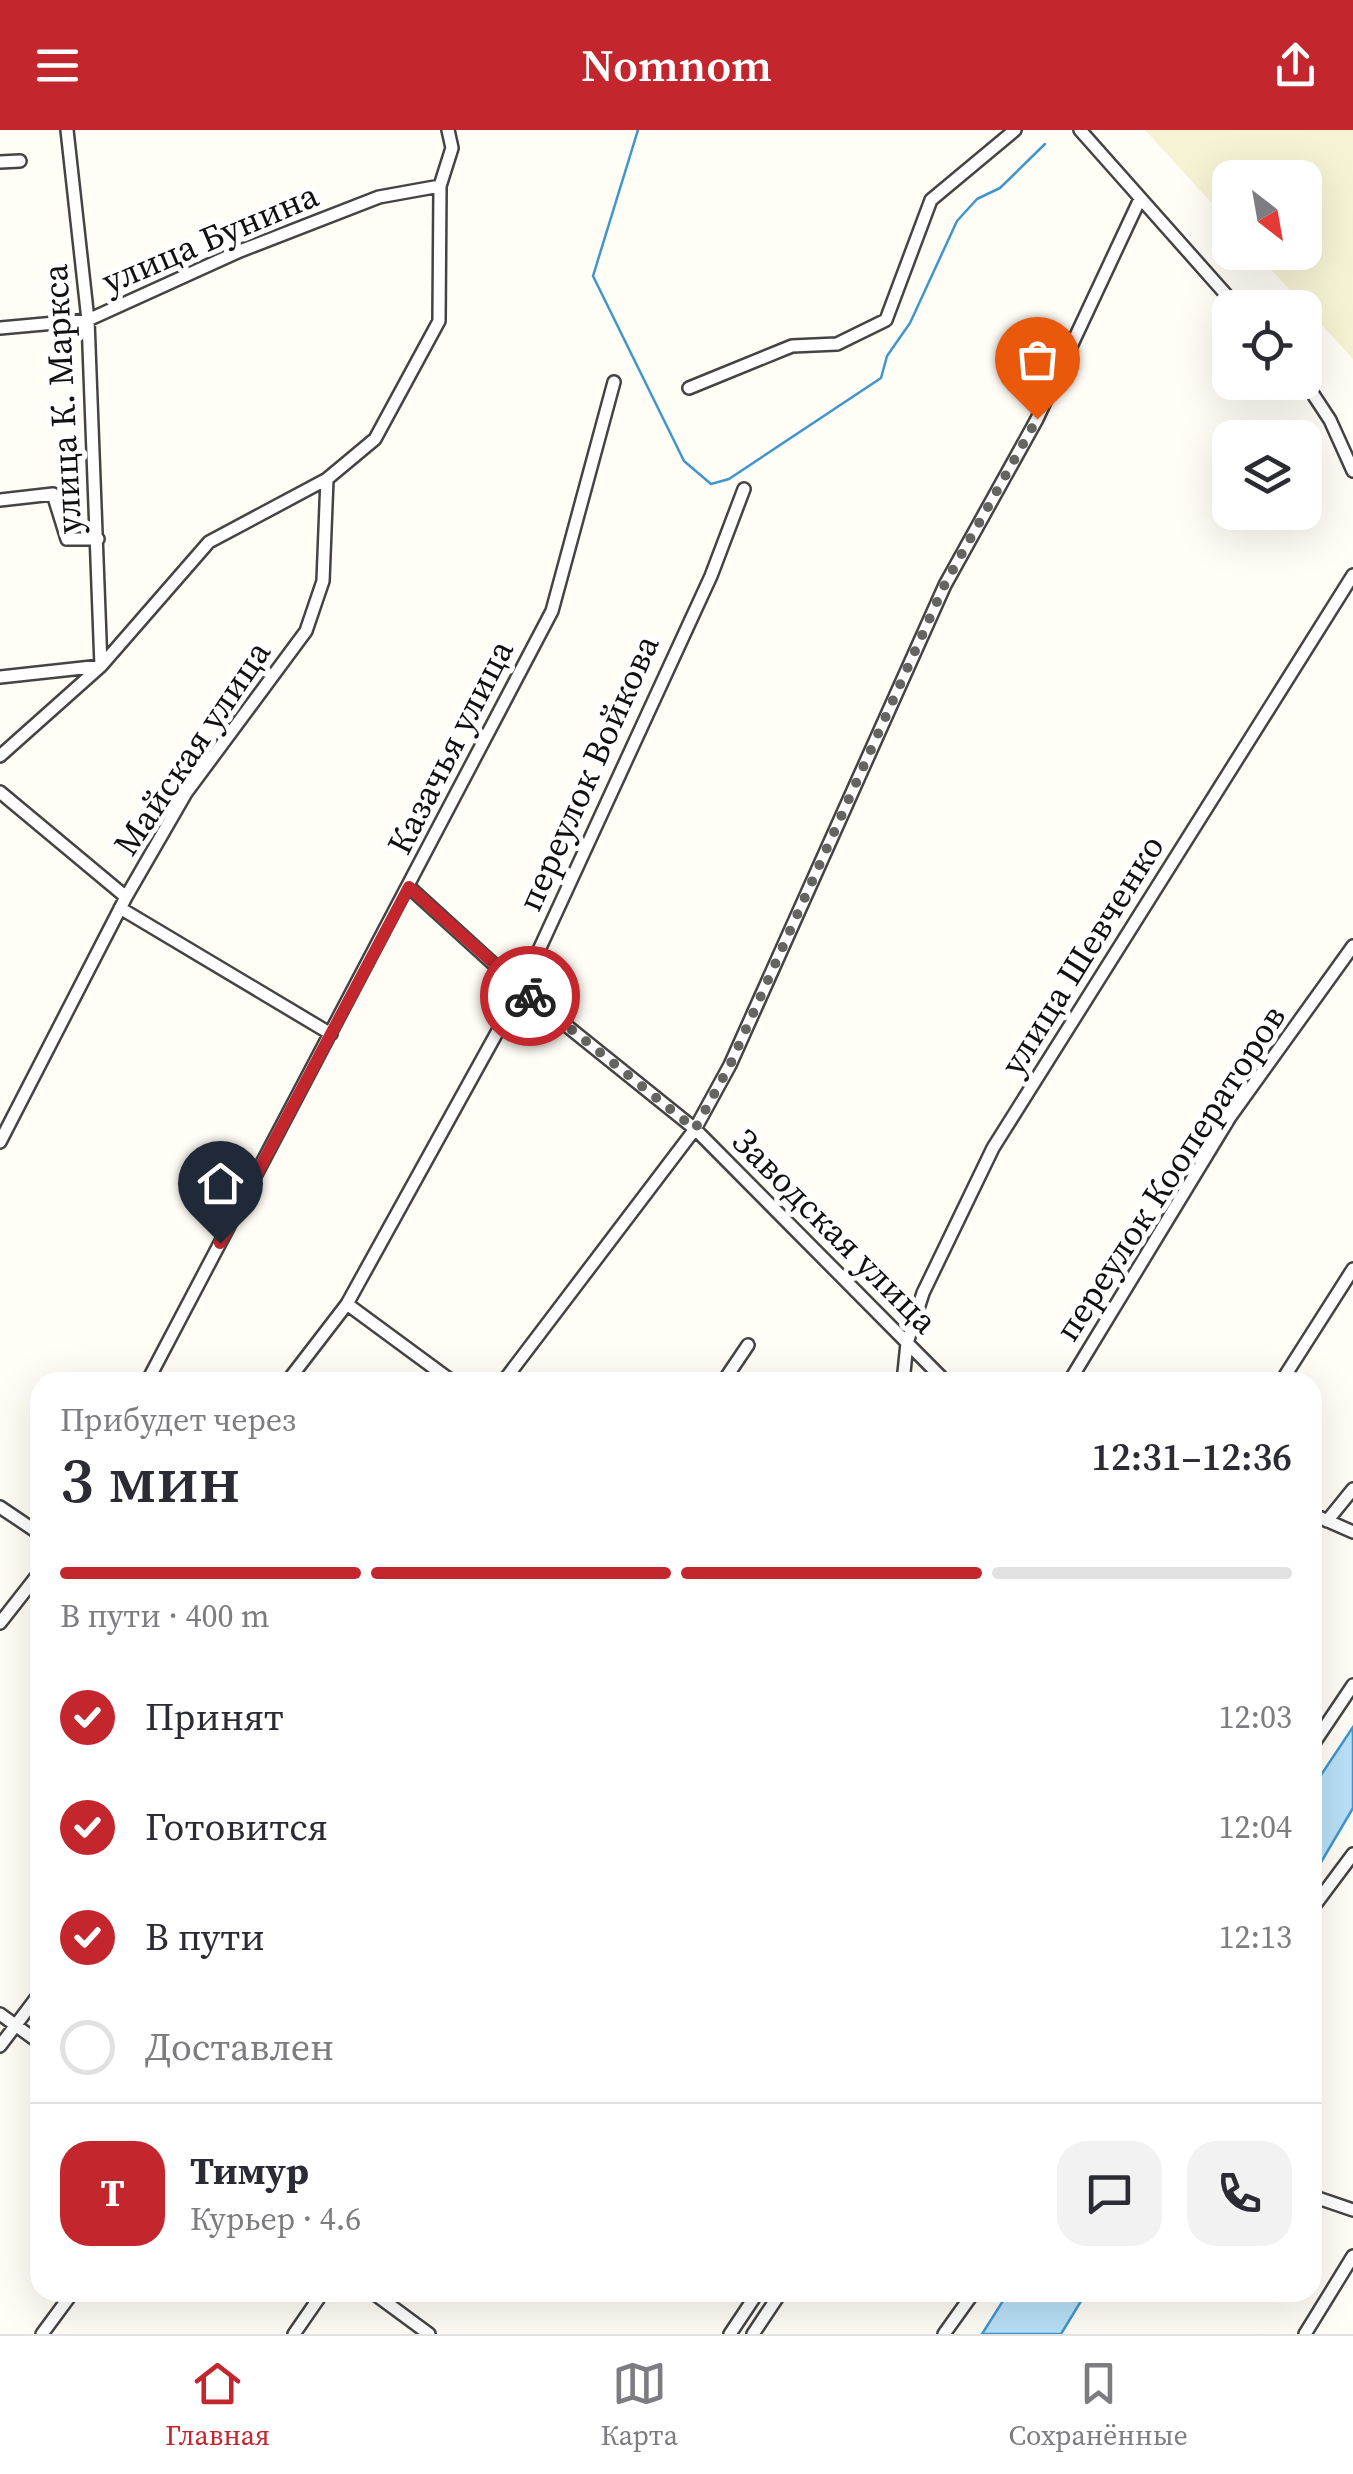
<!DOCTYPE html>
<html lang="ru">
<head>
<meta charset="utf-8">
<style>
  body { margin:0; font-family:"Source Serif 4",serif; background:#f2f2f3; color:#2b2b33; height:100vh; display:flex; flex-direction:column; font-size:38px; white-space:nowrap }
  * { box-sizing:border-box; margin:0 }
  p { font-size:32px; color:#7c7c81 }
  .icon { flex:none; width:55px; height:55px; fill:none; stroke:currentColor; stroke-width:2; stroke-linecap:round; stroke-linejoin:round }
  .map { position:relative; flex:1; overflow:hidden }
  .panel { position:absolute; left:30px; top:1242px; width:1292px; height:930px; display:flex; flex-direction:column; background:#fff; border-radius:30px; box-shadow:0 10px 40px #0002 }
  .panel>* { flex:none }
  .needle { width:65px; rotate:149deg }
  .controls { position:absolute; left:1212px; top:30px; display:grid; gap:20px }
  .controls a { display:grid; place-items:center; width:110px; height:110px; border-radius:20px; background:#fff; box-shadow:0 10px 40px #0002; font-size:50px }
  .pin { position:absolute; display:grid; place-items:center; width:85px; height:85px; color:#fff; margin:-102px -42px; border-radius:50% 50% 50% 0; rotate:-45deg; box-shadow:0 0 10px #0007 }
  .pin .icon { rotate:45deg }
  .courier { position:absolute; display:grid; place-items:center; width:100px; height:100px; margin:-50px; border:8px solid #c4262e; border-radius:50%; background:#fff; color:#222; box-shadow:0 2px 12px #0007 }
  .headline em { font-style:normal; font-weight:600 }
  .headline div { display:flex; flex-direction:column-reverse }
  .headline { display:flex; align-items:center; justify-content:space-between; height:170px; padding:0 30px }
  h1 { font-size:65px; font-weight:600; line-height:75px }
  .bar { display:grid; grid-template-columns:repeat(4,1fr); gap:15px 10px; align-content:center; height:120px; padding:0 30px }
  .bar i { height:12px; border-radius:8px; background:#e1e1e2 }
  .bar .active { background:#c4262e }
  .bar p { grid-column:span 4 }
  .line { display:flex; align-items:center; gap:25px; padding:0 30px; border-top:2px solid #e1e1e2 }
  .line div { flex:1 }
  .round { display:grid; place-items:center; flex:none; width:105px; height:105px; border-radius:30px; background:#f2f2f3 }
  ol { padding:0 30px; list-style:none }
  li { display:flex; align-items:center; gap:30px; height:110px }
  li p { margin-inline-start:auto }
  li .icon { padding:10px; border-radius:50%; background:#c4262e; color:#fff; stroke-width:4 }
  li:last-child { color:#7c7c81 }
  li i { width:55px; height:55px; border:5px solid #e1e1e2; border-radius:50% }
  header { display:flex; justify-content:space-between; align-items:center; height:130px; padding:0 30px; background:#c4262e; color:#fff; font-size:45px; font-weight:600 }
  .tabs { display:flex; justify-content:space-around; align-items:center; height:140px; border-top:2px solid #e1e1e2; background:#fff; font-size:28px; color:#7c7c81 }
  .tabs a { display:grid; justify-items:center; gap:5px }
  .tabs .active { color:#c4262e }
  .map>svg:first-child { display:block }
</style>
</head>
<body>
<header><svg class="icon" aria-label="menu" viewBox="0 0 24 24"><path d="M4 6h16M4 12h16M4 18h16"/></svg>Nomnom<svg class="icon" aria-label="share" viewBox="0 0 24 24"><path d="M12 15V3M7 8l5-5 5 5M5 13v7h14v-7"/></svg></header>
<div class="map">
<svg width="1353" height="2204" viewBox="0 0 1353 2204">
  <rect width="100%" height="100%" fill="#fffdf5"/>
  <path fill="#f6f3d4" d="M 1145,0 L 1353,0 L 1353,229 L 1256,123 L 1305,122 L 1305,48 L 1230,48 L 1230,93 Z"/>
  <path fill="#b9e0f7" stroke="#3f96cf" stroke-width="2.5" d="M 1353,1597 L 1353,1678 L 1313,1746 L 1313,1657 Z
    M 1008,2163 L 1008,2162 L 1086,2163 L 1061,2204 L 982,2204 Z"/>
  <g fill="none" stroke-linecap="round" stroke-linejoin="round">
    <path stroke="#3f96cf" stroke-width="2.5" d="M 638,0 L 593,146 L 684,331 L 711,354 L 729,349 L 881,248 L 887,226 L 910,193 L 957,91 L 977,69 L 1000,58 L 1045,14"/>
    <defs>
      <path id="minor" d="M 1080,0 L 1238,178
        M 0,32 L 20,31
        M 0,198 L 88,190 L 240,121 L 379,67 L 440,56
        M 1305,252 L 1330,290 L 1353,341
        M 689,258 L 792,216 L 837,214 L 886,190 L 931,70 L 1015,0
        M 0,370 L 53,364 L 67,409 L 98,409
        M 0,547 L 101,536 L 88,190 L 67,0
        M 0,626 L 101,536 L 209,412 L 327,349 L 375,309 L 439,191 L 440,56 L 452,18 L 448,0
        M 0,662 L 126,767
        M 409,757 L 521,859 L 695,999 L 946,1252
        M 120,778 L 331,904
        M 0,1012 L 126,767 L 186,663 L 306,501 L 323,451 L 327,349
        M 347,1174 L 453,1252
        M 147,1252 L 552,481 L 614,252
        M 287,1252 L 347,1174 L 521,859 L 711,446 L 744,359
        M 503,1252 L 695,999 L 730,935 L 945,455 L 1037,289 L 1140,69
        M 723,1252 L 748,1215
        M 903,1252 L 907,1213 L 923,1163 L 993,1018 L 1353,445
        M 1069,1252 L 1230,987 L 1353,816
        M 1281,1252 L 1353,1139
        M 0,1377 L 40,1404
        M 1312,1384 L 1353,1402
        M 1327,1391 L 1353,1359
        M 0,1493 L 40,1442
        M 1312,1616 L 1353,1555
        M 1312,1779 L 1353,1724
        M 0,1884 L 40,1913
        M 0,1916 L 40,1863
        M 1312,2066 L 1353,2080
        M 372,2162 L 429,2204
        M 42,2204 L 73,2162
        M 294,2204 L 323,2162
        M 730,2204 L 758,2162
        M 753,2204 L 781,2162
        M 944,2204 L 974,2162
        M 1305,2204 L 1353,2126"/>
    </defs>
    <use href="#minor" stroke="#444" stroke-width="16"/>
    <use href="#minor" stroke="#fff" stroke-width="11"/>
  </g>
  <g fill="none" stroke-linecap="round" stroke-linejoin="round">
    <path stroke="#646461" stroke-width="10" stroke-dasharray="0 18" d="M 530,866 L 695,999 L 730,935 L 945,454 L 1037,289"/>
    <path stroke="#c4262e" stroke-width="12" d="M 220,1113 L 409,757 L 530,866"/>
  </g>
  <g text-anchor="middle" stroke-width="10" stroke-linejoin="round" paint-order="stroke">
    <g font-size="35" fill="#111" stroke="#fff">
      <text transform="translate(210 108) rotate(-23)" y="12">улица Бунина</text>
      <text transform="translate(62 269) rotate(-93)" y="12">улица К. Маркса</text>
      <text transform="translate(450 617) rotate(-63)" y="12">Казачья улица</text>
      <text transform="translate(192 618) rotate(-56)" y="12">Майская улица</text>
      <text transform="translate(588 643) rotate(-66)" y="12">переулок Войкова</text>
      <text transform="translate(1082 825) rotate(-58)" y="12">улица Шевченко</text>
      <text transform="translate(1170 1043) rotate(-57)" y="12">переулок Кооператоров</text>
      <text transform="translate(835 1101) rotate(45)" y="12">Заводская улица</text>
    </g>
  </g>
</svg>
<div class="controls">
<a><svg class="needle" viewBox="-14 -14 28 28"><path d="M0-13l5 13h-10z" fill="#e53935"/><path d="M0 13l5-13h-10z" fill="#7c7c81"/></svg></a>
<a><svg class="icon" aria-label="locate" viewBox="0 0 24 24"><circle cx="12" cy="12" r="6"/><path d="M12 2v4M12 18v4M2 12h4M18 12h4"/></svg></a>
<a><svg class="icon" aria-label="layers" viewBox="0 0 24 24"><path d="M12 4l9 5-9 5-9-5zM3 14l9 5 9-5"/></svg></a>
</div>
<div class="pin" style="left:1037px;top:289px;background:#ea580c"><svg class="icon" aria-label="bag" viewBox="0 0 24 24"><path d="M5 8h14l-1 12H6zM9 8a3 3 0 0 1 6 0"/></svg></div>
<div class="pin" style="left:220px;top:1113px;background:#1f2937"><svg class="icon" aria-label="home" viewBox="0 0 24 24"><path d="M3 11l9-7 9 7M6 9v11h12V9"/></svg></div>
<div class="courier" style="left:530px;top:866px"><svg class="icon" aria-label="bike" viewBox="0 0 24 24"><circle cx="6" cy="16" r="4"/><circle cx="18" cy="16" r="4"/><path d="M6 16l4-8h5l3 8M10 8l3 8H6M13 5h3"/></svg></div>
<section class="panel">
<div class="headline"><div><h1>3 мин</h1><p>Прибудет через</p></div><em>12:31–12:36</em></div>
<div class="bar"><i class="active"></i><i class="active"></i><i class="active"></i><i></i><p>В пути · 400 m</p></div>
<ol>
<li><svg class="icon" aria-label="check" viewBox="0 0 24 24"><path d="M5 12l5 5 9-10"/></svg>Принят<p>12:03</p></li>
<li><svg class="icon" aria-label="check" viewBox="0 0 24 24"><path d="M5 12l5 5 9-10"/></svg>Готовится<p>12:04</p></li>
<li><svg class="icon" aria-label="check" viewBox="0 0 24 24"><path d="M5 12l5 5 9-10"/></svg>В пути<p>12:13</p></li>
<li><i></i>Доставлен</li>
</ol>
<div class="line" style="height:180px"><b class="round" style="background:#c4262e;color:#fff">Т</b><div><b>Тимур</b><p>Курьер · 4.6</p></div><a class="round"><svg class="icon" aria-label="chat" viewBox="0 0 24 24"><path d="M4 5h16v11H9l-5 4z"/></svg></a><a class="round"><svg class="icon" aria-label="phone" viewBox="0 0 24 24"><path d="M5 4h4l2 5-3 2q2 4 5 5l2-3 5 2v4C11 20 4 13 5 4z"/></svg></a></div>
</section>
</div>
<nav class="tabs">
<a class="active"><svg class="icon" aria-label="home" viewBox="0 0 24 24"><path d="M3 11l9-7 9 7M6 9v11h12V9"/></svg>Главная</a>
<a><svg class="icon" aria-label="map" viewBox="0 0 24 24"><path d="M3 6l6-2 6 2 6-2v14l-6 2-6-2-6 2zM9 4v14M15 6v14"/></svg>Карта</a>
<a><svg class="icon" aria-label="saved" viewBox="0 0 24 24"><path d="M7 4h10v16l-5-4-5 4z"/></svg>Сохранённые</a>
</nav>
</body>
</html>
